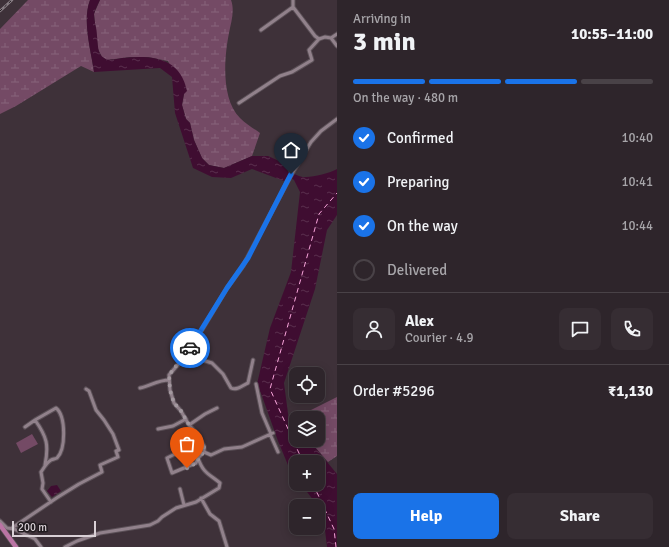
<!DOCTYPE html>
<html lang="en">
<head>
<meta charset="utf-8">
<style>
  body { margin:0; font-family:Signika,sans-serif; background:#362d33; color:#f1f3f6; height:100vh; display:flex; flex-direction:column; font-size:15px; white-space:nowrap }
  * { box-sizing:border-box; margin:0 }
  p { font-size:13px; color:#a7a5a9 }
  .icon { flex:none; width:22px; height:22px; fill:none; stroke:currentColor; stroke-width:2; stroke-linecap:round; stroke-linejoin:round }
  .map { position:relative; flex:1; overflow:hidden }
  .panel { display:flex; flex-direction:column; background:#2e252b; width:332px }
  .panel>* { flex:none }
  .tools { position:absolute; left:289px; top:367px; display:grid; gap:8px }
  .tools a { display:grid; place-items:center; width:36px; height:36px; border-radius:8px; background:#2e252b; box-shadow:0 2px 10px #0003,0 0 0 1px #494247; font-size:20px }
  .scale { position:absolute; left:12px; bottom:10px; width:84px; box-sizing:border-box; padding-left:4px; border:2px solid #d9d0d6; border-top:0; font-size:11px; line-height:14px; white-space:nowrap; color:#d9d0d6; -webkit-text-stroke:3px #211b1f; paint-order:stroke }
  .pin { position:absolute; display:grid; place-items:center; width:34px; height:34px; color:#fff; margin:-41px -17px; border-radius:50% 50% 50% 0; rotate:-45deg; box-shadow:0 0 4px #0007 }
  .pin .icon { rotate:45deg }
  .courier { position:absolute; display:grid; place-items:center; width:40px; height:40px; margin:-20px; border:3px solid #1a73e8; border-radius:50%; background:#fff; color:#222; box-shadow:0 1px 5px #0007 }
  .overview em { font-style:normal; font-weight:700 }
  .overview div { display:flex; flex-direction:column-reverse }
  .overview { display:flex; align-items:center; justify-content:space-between; height:68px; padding:0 16px }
  h1 { font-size:26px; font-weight:700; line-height:30px }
  .bar { display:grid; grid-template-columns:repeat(4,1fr); gap:6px 4px; align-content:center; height:48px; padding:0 16px }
  .bar i { height:5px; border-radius:3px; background:#494247 }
  .bar .active { background:#1a73e8 }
  .bar p { grid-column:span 4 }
  .line { display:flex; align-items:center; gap:10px; padding:0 16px; border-top:1px solid #494247 }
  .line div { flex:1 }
  .round { display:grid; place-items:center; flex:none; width:42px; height:42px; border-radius:8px; background:#362d33 }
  ol { padding:0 16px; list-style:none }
  li { display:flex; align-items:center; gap:12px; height:44px }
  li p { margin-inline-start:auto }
  li .icon { padding:4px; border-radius:50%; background:#1a73e8; color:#fff; stroke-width:4 }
  li:last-child { color:#a7a5a9 }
  li i { width:22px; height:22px; border:2px solid #494247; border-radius:50% }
  .primary-button { display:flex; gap:8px; margin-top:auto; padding:8px 16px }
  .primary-button a { flex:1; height:46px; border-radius:8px; background:#1a73e8; color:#fff; font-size:16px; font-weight:700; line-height:46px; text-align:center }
  .primary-button a+a { background:#362d33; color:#f1f3f6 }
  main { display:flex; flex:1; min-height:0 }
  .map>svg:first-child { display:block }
</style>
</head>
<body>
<main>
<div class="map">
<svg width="337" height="547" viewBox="0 0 337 547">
  <defs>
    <pattern id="wetland-marsh" width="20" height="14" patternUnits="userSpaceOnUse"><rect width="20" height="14" fill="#744a65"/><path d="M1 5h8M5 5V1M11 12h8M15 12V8" fill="none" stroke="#87637a"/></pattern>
    <pattern id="water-ripples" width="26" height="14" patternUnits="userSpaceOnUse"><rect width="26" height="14" fill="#3f0d31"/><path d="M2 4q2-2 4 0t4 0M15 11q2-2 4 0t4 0" fill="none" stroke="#5a2f4e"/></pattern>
  </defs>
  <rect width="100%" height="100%" fill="#3e3139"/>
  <path fill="url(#wetland-marsh)" d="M 28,0 L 90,0 C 82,21 91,50 94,72 L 81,66 L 16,106 L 0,114 L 0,29 Z
    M 100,0 L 231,0 C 235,11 231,22 229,33 C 224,58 221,99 240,118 C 246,124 253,128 260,133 L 252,156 L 224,168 L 209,165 L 202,158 L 194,140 L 190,123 L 186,119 L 182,105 L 184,94 L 168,61 L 148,57 L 130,57 L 107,60 L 102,57 L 98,49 L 94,14 Z
    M 337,397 L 337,456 L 328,462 L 309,440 L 318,440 L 318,418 L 296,418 L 296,427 L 289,421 Z"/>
  <path fill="#744a65" d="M 32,434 L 38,444 L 21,453 L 16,443 Z"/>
  <path fill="url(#water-ripples)" d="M 90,0 L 100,0 C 98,4 95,10 94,14 C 94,21 97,29 97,36 C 98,43 97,54 104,58 C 108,61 117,59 122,58 C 152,55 180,57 187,91 L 184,94 L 182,105 L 186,119 L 190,123 L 194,140 L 202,158 L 209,165 L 224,168 L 252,156 L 268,156 L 290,166 L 292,169 L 291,172 C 295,174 301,178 306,177 C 314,177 330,173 337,169 L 337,215 L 327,230 L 315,289 L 284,383 L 289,421 L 296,427 L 296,440 L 309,440 L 337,474 L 337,547 L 327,547 L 323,513 L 301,484 L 318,484 L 318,462 L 296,462 L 296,477 L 290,470 L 278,441 L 262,396 L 257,384 L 270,328 L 291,272 L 300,192 L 294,180 L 288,176 L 284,181 L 252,169 L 231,178 L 212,177 L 193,168 L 175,113 L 172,77 L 160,68 L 94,72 C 91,50 82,21 90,0 Z
    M 57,485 L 61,491 L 52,497 L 47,491 L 51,486 Z"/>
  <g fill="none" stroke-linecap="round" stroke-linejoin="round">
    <path stroke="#faa5dc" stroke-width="1" stroke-dasharray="5 4" stroke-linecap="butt" d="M 303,462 L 270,389 L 319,214 L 337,193
      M 313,484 L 334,529 L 336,547"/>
    <defs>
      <path id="street" d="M 261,30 L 293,7
        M 331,38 L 337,34
        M 319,39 L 325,37 L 331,38 L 337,46
        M 239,103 L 280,76 L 292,72 L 312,60 L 309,50 L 319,39 L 315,36 L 293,7 L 293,0
        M 186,355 L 212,363 L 223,374 L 231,388 C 237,391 243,385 248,383 L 253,360
        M 256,384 L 262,413 L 271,434
        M 140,388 C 149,386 159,380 169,380
        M 189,425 L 205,414 L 217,408
        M 25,427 L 35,420
        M 158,429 L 173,426 L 186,419
        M 270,434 L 278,452
        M 179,452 L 187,468
        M 204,452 L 211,455 L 224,449 L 242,447 L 273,433
        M 198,458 L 196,463 L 172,473 L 167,458 L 201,441
        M 45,465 C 49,445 47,437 35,420 L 56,408 C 66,416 66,449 57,458 C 55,459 53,459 51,460 C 46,463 44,468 41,472 L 43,483 L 42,489 L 51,502
        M 180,489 L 184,505
        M 201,498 L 210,514 L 219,521 L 227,547
        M 0,521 L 7,528 L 14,529 L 35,539 L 41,547
        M 12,528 L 58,497 L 79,484 L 102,472 L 100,465 L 118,457 L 116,451 L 119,450 L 113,434 L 104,420 L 96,410 L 89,391 L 86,389
        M 65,547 L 77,541 L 100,533 L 150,525 L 158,521 L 162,517 L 176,508 L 196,502 L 219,488 L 220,483 C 209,474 203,473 198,458 L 204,452 L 204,446 L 197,434 L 189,425 L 181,411 L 174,403 L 170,390 L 169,375 L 188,353 L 227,288 L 243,266 L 290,177 L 311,142 L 321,131 L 337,119"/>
      <path id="primary" d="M 0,525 L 16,547"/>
    </defs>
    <use href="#street" stroke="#5b5057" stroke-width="5"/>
    <use href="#primary" stroke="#5b5057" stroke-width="6"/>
    <use href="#street" stroke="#91818b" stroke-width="3"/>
    <use href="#primary" stroke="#ba74a4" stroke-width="4.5"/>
    <defs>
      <path id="rail" d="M 0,11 L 12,0"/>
    </defs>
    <use href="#rail" stroke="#8a7f86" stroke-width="2.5"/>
    <use href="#rail" stroke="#211b1f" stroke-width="1" stroke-dasharray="3" stroke-linecap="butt"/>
  </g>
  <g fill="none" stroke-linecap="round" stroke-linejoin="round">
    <path stroke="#a3989f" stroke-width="4" stroke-dasharray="0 7.2" d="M 187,468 L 196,463 L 200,456 L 204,452 L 204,446 L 201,441 L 192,430 L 181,411 L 174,403 L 170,390 L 169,375 L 190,348"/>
    <path stroke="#1a73e8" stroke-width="5" d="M 190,348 L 227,288 L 248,258 L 291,174"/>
  </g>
</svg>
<div class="tools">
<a><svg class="icon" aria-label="locate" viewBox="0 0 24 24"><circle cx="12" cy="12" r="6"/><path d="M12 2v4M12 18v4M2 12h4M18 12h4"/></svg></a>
<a><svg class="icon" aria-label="layers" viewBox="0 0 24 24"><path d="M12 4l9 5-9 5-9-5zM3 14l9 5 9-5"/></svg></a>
<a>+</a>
<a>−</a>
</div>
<div class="scale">200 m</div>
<div class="pin" style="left:187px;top:468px;background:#ea580c"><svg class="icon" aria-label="bag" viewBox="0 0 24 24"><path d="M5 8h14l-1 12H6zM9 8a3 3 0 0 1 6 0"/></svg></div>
<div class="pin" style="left:291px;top:174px;background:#1f2937"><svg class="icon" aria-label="home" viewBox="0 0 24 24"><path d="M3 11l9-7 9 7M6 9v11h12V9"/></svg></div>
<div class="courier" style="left:190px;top:348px"><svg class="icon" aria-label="car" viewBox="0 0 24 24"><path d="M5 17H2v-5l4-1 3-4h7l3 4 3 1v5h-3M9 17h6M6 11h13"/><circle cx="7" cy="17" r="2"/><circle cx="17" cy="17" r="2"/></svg></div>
</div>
<section class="panel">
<div class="overview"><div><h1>3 min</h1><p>Arriving in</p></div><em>10:55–11:00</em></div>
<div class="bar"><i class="active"></i><i class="active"></i><i class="active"></i><i></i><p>On the way · 480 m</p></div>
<ol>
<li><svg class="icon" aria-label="check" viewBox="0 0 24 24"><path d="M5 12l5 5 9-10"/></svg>Confirmed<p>10:40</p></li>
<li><svg class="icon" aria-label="check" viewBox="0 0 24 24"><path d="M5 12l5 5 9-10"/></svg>Preparing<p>10:41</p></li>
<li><svg class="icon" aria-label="check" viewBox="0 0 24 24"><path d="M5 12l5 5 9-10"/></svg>On the way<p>10:44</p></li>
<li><i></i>Delivered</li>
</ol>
<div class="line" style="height:72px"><a class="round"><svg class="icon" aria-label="person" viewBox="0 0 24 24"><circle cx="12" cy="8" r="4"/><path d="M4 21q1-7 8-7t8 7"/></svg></a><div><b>Alex</b><p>Courier · 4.9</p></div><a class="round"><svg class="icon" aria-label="chat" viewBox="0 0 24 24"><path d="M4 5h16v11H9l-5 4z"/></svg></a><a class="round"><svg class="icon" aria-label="phone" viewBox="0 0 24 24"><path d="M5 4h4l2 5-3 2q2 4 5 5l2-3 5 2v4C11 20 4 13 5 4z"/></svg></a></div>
<div class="line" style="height:52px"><div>Order #5296</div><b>₹1,130</b></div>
<div class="primary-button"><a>Help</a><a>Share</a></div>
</section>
</main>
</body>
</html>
